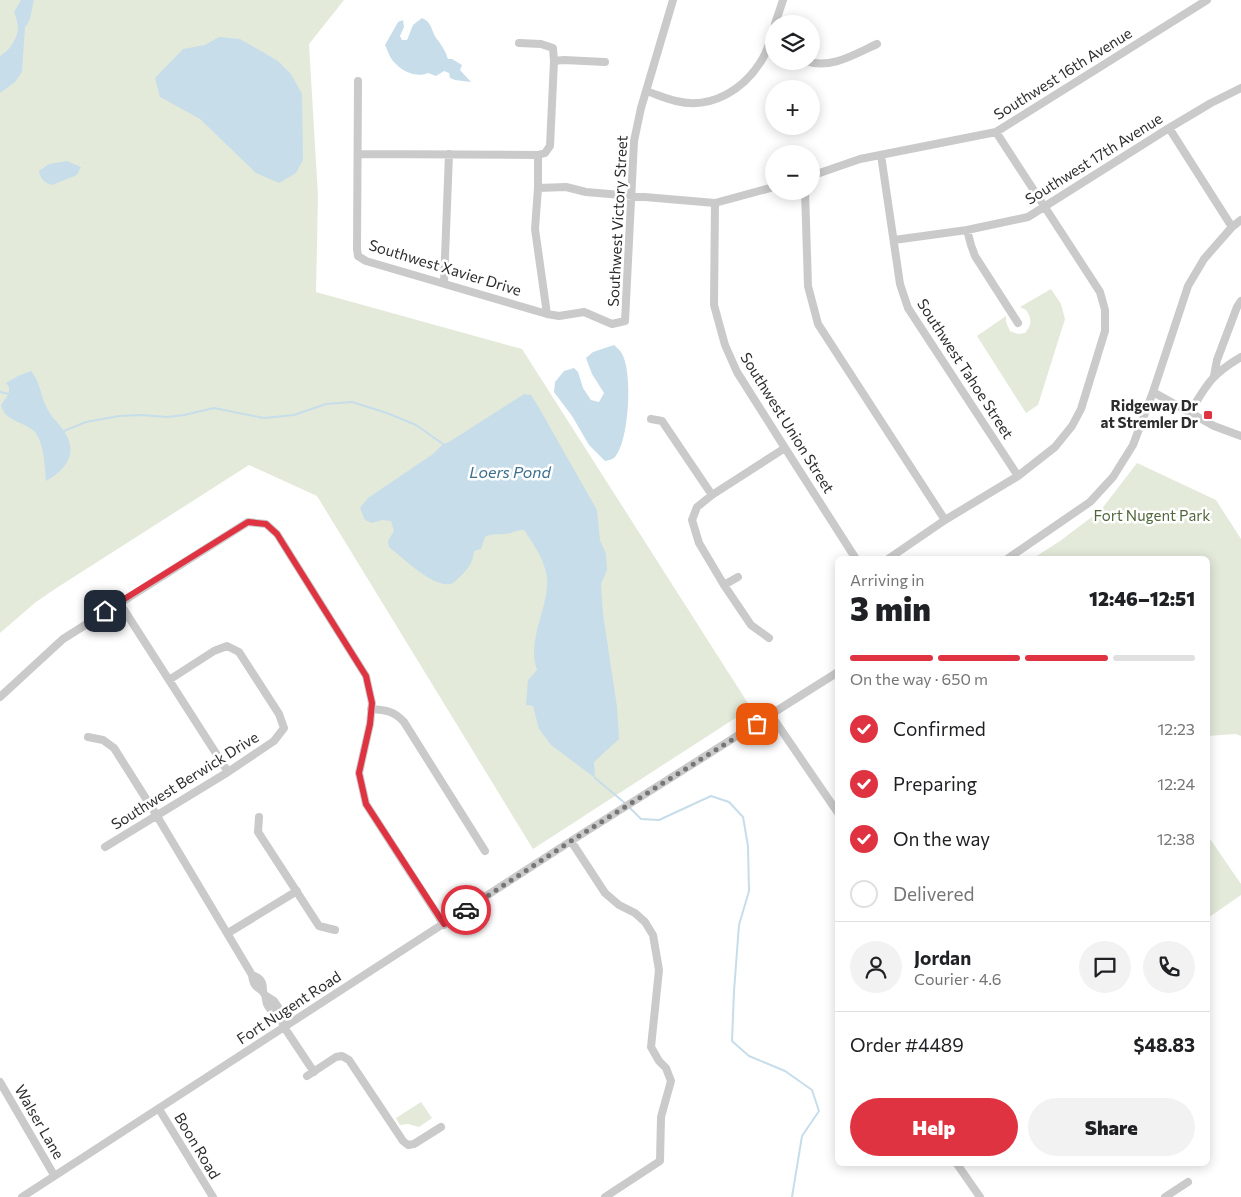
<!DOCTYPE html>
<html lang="en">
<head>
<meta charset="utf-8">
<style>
  body { margin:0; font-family:Commissioner,sans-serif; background:#f2f2f2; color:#202124; height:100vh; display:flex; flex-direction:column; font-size:19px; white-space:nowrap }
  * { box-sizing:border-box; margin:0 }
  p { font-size:16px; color:#757577 }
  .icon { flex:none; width:28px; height:28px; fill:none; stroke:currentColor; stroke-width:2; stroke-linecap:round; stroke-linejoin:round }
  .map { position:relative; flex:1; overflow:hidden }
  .panel { position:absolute; left:835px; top:556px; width:375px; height:610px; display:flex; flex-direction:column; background:#fff; border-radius:8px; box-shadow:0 2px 12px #0003 }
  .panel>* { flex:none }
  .buttons { position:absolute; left:765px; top:15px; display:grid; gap:10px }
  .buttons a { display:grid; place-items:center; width:55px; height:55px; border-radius:50%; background:#fff; box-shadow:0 2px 12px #0003; font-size:25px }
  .pin { position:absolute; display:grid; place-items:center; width:42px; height:42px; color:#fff; margin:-21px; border-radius:10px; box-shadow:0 2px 8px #0006 }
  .courier { position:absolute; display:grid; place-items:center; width:50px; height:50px; margin:-25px; border:4px solid #e03342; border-radius:50%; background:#fff; color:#222; box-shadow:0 1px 6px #0007 }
  .headline em { font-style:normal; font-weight:800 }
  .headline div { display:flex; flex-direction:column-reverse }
  .headline { display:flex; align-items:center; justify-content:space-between; height:85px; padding:0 15px }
  h1 { font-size:32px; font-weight:800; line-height:38px }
  .bar { display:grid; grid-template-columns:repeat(4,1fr); gap:8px 5px; align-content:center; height:60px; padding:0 15px }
  .bar i { height:6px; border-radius:4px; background:#e0e0e0 }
  .bar .current { background:#e03342 }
  .bar p { grid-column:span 4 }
  .line { display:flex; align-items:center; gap:12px; padding:0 15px; border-top:1px solid #e0e0e0 }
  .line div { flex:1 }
  .round { display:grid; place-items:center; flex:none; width:52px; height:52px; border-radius:26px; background:#f2f2f2 }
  ol { padding:0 15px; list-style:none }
  li { display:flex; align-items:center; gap:15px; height:55px }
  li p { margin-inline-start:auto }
  li .icon { padding:5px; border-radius:50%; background:#e03342; color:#fff; stroke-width:4 }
  li:last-child { color:#757577 }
  li i { width:28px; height:28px; border:2px solid #e0e0e0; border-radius:50% }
  .cta { display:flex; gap:10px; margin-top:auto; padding:10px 15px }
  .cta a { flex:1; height:58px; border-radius:30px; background:#e03342; color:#fff; font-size:20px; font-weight:800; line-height:58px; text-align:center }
  .cta a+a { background:#f2f2f2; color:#202124 }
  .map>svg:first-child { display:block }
</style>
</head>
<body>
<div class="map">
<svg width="1241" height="1197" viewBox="0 0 1241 1197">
  <rect width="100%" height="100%" fill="#fff"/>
  <path fill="#e3eada" d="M 0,0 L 344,0 L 309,44 L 318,196 L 316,292 L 522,349 L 751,708 L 533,849 L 317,496 L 249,465 L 55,589 L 36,602 L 0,633 Z
    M 1051,289 L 1061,304 L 1065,319 L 1038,405 L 1026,413 L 977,336 L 1006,316 L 1006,322 L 1010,331 L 1018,334 L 1025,333 C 1032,325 1032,319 1026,310 L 1020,307 Z
    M 1137,463 L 1216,500 L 1241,539 L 1241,736 L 1236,734 L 1208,736 L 1208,559 L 1032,559 L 1060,541 L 1101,510 Z
    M 1208,836 L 1241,884 L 1241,895 L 1208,918 Z
    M 421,1102 L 432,1118 L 419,1127 L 408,1124 L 400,1125 L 396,1118 Z"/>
  <path fill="#c7ddea" d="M 21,0 L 34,0 C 31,9 32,21 25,27 L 22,72 L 15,82 L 0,93 L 0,56 C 9,51 17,39 18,29 C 18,24 16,17 14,12 Z
    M 422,18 C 432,22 431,30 436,38 C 441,44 445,50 448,59 L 452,59 L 462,65 L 460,70 L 471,82 L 455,80 L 450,78 L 449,73 L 444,71 L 436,76 L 428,73 C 417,78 403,72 395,63 C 390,59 388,51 385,45 L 398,22 L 403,20 L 404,27 L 400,36 L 402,40 L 407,40 L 413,25 Z
    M 219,37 L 240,39 L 278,61 L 291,74 L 302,94 L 303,160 L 296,173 L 279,183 L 256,173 L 200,119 L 160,97 L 155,78 L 183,49 L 205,45 Z
    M 67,161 L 81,167 L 77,175 L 52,185 C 45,183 40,179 39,171 L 49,164 Z
    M 614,345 C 617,348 621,351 622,354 C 633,372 629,441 615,457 C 612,460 609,460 605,461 L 589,445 L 572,416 L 554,392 L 555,382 L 564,371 L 574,368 L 578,372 L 583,388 L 591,400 L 599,402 L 604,393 L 592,374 L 586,358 L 593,352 Z
    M 31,371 C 40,381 40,394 46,406 C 50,416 58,422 64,431 C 79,453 66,470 46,481 C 45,467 44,441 34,431 C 25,422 5,422 1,405 L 9,394 L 9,387 L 6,383 L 18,376 Z
    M 524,394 L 531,395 L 538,406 L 597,510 L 600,540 L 606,554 L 607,570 L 601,584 L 603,614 L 617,707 L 619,739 L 594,762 L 595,778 L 551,745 L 539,729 L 533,706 L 526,705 L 528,680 L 537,670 C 527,643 545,614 547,587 C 549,566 535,546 524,530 C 514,530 512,534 504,534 C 495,535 494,533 485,537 L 481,549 L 474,551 C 473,562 469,567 462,575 C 459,577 456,581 453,583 C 436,591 402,557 389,547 L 388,541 L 394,531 L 391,521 L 382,520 L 372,523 L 365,520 L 360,508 L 368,498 L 433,454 L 443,444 L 449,442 Z"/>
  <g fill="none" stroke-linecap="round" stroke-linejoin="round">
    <path stroke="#c7ddea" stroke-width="2" d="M 0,392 L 9,394
      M 64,431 L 86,422 L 119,416 L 141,415 L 167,417 L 184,415 L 214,408 L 264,418 L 294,415 L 326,404 L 352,402 L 387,413 L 416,425 L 443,444
      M 595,778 L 626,804
      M 630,808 L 641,819 L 659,820 L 711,796 L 729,802 L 743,817 L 748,846 L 749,891 L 739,925 L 734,991 L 732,1041 L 749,1056 L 785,1071 L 812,1090 L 819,1111 L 802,1136 L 792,1197"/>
    <path stroke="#cacaca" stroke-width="8" d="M 775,24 L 783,0
      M 519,43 L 541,44 L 553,48 L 554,61
      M 806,61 C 830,70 855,54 877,44
      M 358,81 L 357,249 L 358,256 L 366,261 L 547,314
      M 646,91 C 656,94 666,99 676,101 C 712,110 745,89 763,58 C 768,49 771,38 774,29
      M 1169,128 L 1232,227
      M 358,154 L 538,155 L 545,153 L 550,146 L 554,61 L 564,60 L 605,62
      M 538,155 L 538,188 L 535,229 L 547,314 L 559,316 L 584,312 L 612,324 L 625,321 L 634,141 L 641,108 L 673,0
      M 881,155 L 900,284 L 908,308 L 1018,476
      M 811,176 L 860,159 L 996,132 L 1207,0
      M 538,188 L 566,187 L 586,192 L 715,203 L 774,187
      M 805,191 L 808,286 L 818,324 L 945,520
      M 715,203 L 714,305 L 725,345 L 737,372 L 785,448 L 856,559
      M 967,230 L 971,245 L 975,256 L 1018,323
      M 894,240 L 967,230 L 1028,217 L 1169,128 L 1211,103 L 1241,88
      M 444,283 L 449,154
      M 1214,376 L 1217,360 L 1237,307 L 1241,301
      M 1153,392 L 1214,426 L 1241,436
      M 1190,412 C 1207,384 1212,374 1241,357
      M 651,419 L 662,421 L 712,495
      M 888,559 L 945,520 L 1018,476 L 1055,447 L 1072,426 L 1081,409 L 1105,331 L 1105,310 L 1100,292 L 996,132
      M 1007,559 L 1090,502 L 1113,477 L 1133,445 L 1153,392 L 1188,286 L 1204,259 L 1232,227 L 1241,220
      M 724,585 L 738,577
      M 119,602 L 228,772
      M 769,638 L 751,625 L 724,585 L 699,543 L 692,520 L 697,507 L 712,495 L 785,448
      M 0,697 L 63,639 L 248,522 L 266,524 L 277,534 L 366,676 L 372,703 L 370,724 L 359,773 L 366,804 L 444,925
      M 371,709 C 386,710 394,711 404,722 L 485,851
      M 771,715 L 838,813
      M 88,737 L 103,740 L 114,748 L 157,816 L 252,975 C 254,991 261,986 265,995 C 266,998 266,1001 267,1004 C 268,1007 272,1011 274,1015 L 279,1015
      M 259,817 L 258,832 L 319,926 L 335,930
      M 571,841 L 605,893 L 619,905 L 635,913 L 645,922 L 653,935 L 659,970 L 651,1047 L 659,1061 L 666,1068 L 671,1081 L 661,1117 L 660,1161 L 605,1197
      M 105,847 L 228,772 L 274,741 L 284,728 L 279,714 L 239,652 L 227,646 L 214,651 L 169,680
      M 228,933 L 297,891
      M 252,975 C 261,978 263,982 263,991
      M 266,996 L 274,1001 L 280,1010 L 279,1015 L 284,1027 L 314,1072
      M 307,1076 L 336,1057 L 342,1056 L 349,1060 L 403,1141 L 408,1145 L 414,1144 L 441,1127
      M 0,1082 L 54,1175
      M 159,1109 L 213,1197
      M 957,1164 L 980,1197
      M 22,1197 L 571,841 L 838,672
      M 1165,1197 L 1188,1182"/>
  </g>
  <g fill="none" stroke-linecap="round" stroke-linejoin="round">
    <path stroke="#767676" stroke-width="5" stroke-dasharray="0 9" d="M 466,910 L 571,841 L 757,724"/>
    <path stroke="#e03342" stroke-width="6" d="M 105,611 L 248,522 L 266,524 L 277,534 L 366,676 L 372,703 L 370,724 L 359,773 L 366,804 L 444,924 L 466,910"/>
  </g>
  <rect fill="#e03342" stroke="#fff" stroke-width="2" x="1203" y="410" width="10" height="10" rx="2.5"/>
  <g text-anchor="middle" stroke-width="5" stroke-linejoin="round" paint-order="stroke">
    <g font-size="15" fill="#2d2d2d" stroke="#fff">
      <text transform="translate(1063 74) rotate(-32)" y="5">Southwest 16th Avenue</text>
      <text transform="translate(1094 159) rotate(-32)" y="5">Southwest 17th Avenue</text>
      <text transform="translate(618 221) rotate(-87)" y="5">Southwest Victory Street</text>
      <text transform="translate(445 268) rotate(17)" y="5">Southwest Xavier Drive</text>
      <text transform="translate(965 369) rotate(57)" y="5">Southwest Tahoe Street</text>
      <text transform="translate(787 423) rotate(58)" y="5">Southwest Union Street</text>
      <text transform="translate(185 781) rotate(-32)" y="5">Southwest Berwick Drive</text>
      <text transform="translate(289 1008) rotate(-33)" y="5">Fort Nugent Road</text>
      <text transform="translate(39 1122) rotate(60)" y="5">Walser Lane</text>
      <text transform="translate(197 1146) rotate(59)" y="5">Boon Road</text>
    </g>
    <g font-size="15" font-weight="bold" fill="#2d2d2d" stroke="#fff" text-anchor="end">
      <text x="1198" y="411">Ridgeway Dr<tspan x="1198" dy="17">at Stremler Dr</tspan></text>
    </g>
    <g font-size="15" fill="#50673c" stroke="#fff">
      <text x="1152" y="521">Fort Nugent Park</text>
    </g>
    <g font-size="16" font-style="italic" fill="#3d6f8c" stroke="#fff">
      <text x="510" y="478">Loers Pond</text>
    </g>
  </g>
</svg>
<div class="buttons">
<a><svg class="icon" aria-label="layers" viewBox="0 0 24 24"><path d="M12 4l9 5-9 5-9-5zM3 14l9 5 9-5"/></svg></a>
<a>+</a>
<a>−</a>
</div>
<div class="pin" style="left:757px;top:724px;background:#ea580c"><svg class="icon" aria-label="bag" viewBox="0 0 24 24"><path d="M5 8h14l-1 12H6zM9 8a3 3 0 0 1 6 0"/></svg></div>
<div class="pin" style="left:105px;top:611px;background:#1f2937"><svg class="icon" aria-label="home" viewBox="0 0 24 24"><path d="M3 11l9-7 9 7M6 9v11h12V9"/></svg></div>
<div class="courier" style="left:466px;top:910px"><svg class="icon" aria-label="car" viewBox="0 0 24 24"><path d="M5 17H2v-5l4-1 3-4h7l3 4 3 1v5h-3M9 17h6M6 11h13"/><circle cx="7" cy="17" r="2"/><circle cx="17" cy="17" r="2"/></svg></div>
<section class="panel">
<div class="headline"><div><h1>3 min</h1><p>Arriving in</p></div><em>12:46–12:51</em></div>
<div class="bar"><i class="current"></i><i class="current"></i><i class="current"></i><i></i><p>On the way · 650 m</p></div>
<ol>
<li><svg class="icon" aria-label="check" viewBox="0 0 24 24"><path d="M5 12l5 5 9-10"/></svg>Confirmed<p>12:23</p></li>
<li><svg class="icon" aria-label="check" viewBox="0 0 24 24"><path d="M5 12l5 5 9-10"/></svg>Preparing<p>12:24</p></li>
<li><svg class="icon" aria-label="check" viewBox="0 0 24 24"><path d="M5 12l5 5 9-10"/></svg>On the way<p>12:38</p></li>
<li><i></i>Delivered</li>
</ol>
<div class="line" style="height:90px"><a class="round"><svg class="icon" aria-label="person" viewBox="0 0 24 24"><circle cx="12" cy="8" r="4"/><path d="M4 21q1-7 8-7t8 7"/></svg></a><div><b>Jordan</b><p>Courier · 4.6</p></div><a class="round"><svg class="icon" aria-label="chat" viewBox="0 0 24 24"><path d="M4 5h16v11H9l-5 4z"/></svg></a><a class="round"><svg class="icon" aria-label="phone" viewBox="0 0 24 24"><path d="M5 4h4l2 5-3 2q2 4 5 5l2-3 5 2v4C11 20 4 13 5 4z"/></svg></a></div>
<div class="line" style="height:65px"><div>Order #4489</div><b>$48.83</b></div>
<div class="cta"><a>Help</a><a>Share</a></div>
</section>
</div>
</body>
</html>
